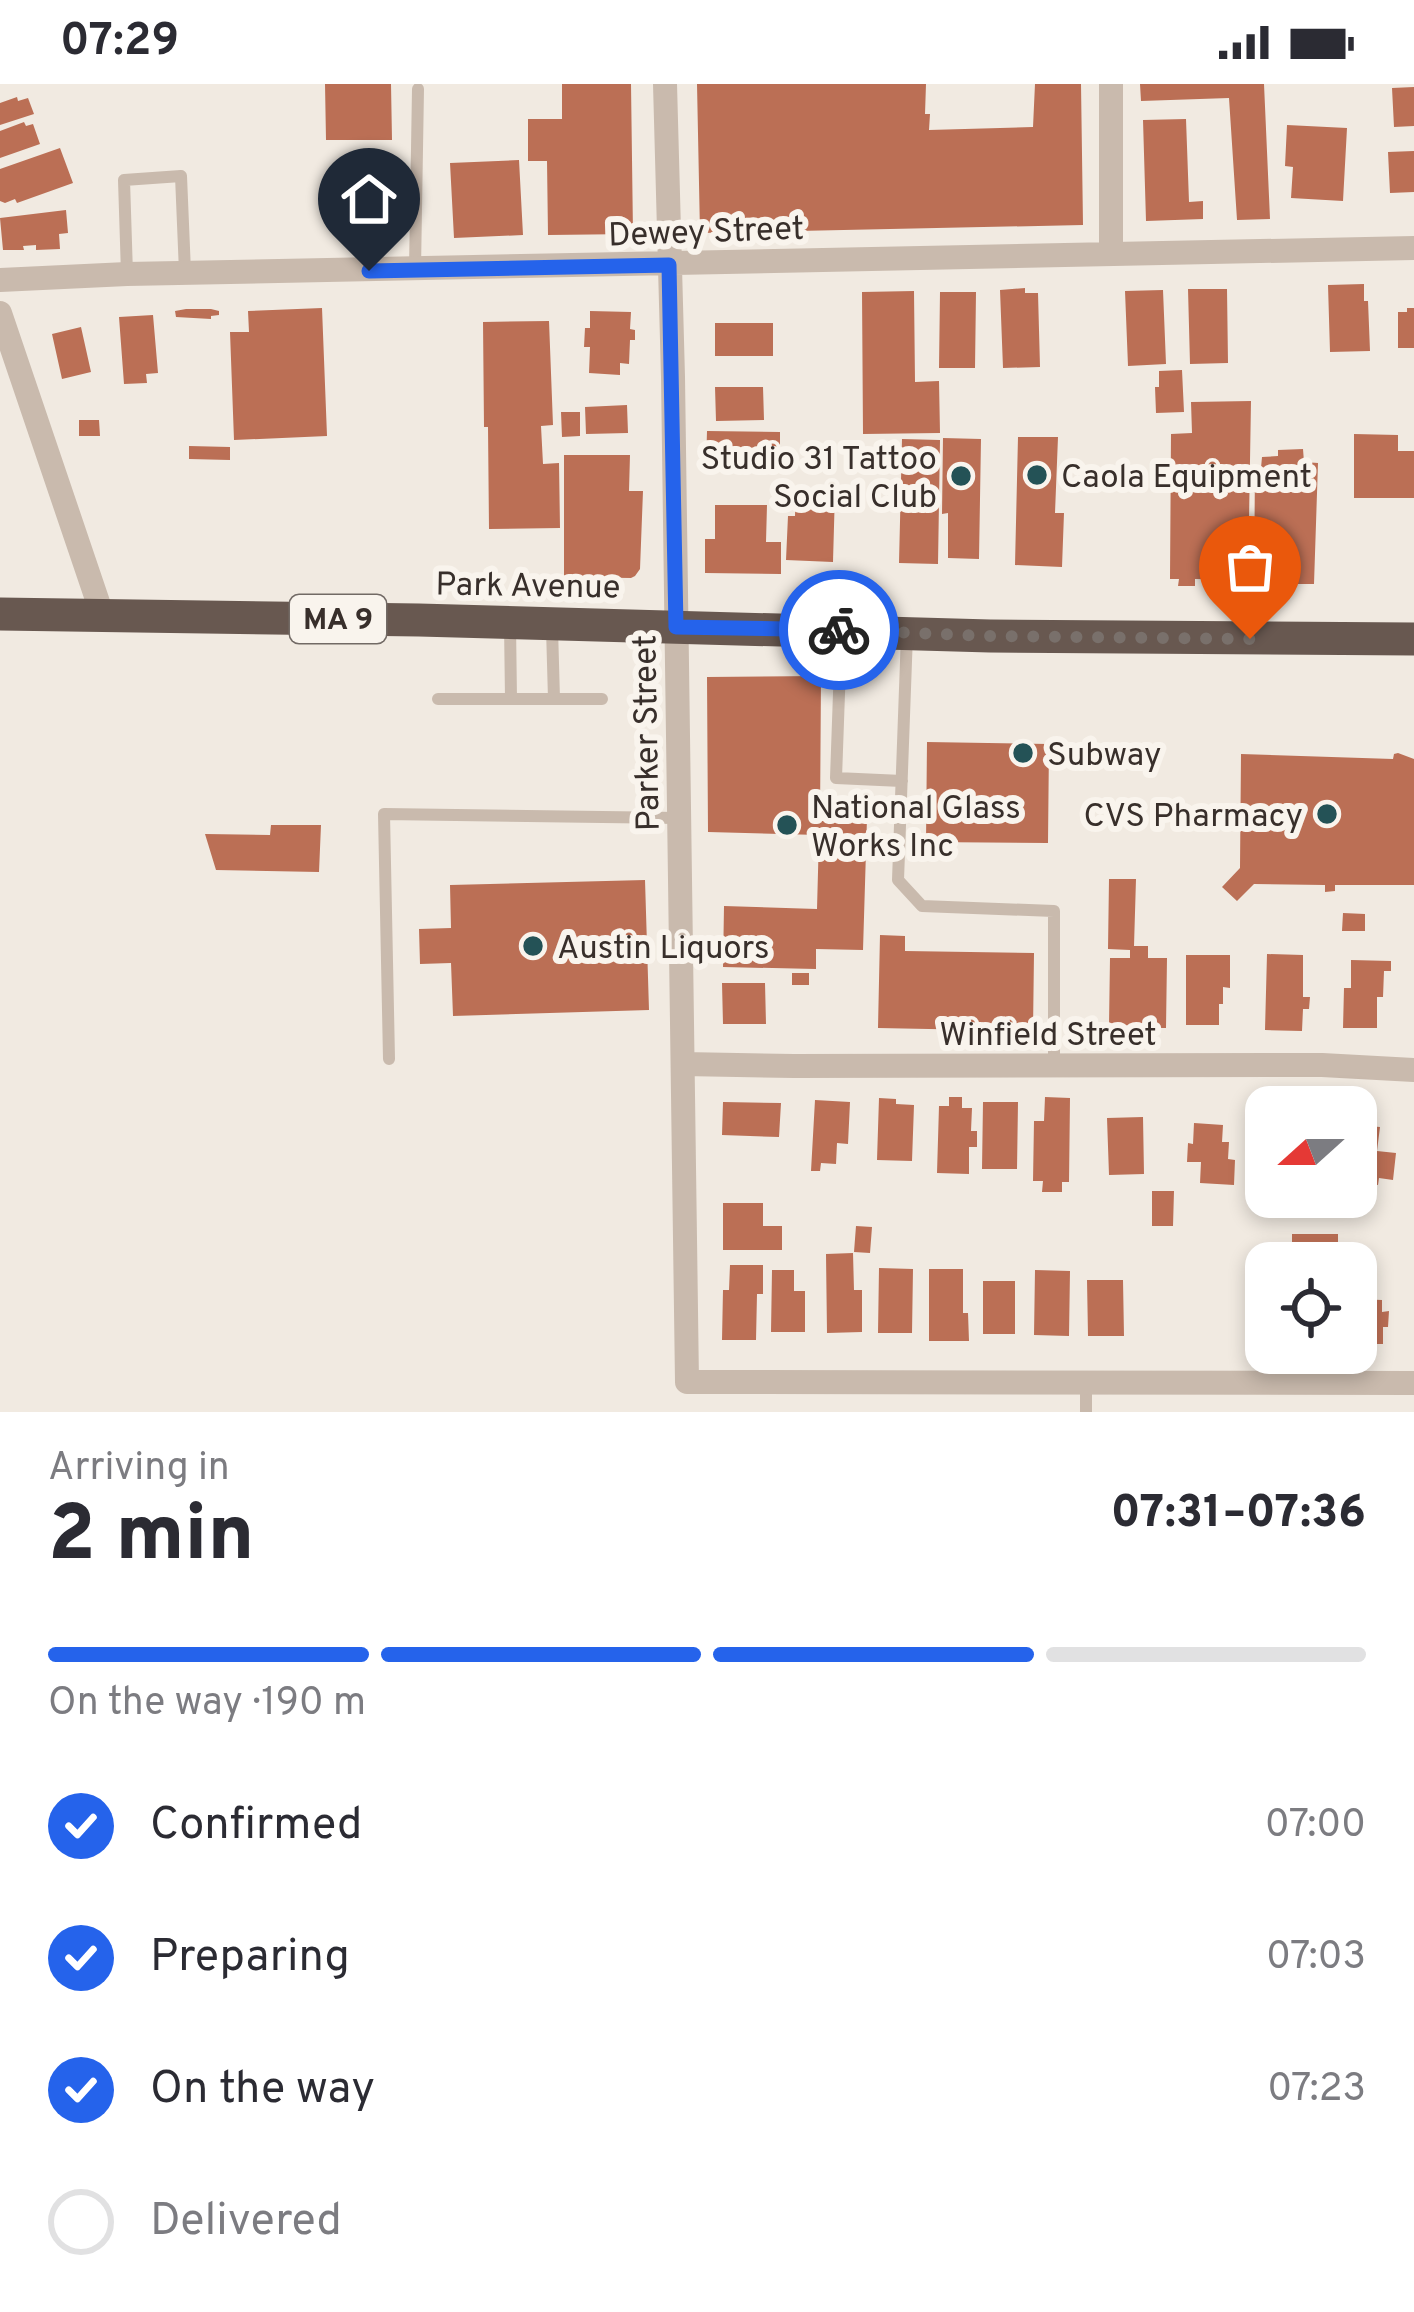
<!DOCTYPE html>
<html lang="en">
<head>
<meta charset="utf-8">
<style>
  body { margin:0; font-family:Overpass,sans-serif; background:#f7f7f7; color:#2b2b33; height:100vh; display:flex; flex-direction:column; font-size:45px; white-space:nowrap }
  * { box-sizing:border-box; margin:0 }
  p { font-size:39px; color:#7c7c81 }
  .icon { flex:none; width:66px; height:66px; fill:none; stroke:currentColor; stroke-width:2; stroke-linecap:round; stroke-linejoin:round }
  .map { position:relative; height:1328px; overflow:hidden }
  .side { display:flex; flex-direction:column; background:#fff; flex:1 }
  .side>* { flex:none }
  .needle { width:78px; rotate:249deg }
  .controls { position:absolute; left:1245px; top:1002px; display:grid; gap:24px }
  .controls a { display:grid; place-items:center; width:132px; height:132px; border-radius:24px; background:#fff; box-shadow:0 6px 18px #0003; font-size:60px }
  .pin { position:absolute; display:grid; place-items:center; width:102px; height:102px; color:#fff; margin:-123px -51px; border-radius:50% 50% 50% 0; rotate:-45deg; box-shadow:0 0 12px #0007 }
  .pin .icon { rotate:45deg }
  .courier { position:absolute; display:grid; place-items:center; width:120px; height:120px; margin:-60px; border:9px solid #2563eb; border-radius:50%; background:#fff; color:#222; box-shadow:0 3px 15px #0007 }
  .headline em { font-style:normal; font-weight:800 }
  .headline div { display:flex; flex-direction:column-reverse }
  .headline { display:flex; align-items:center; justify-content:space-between; height:204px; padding:0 48px }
  h1 { font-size:78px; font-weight:800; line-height:90px }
  .bar { display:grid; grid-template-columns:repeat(4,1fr); gap:18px 12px; align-content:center; height:144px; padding:0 48px }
  .bar i { height:15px; border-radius:9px; background:#e1e1e2 }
  .bar .selected { background:#2563eb }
  .bar p { grid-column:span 4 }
  ol { padding:0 48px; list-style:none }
  li { display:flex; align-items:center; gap:36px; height:132px }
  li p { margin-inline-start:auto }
  li .icon { padding:12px; border-radius:50%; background:#2563eb; color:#fff; stroke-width:4 }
  li:last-child { color:#7c7c81 }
  li i { width:66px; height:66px; border:6px solid #e1e1e2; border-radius:50% }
  .status { display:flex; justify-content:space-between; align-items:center; height:84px; padding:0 60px; background:#fff; direction:ltr }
  .status svg { height:33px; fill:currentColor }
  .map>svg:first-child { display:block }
</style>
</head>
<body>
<div class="status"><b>07:29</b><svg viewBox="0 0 49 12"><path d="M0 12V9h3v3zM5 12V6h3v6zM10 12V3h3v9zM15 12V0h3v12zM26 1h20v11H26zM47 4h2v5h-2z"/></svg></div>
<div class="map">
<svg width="1414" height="1328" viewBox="0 0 1414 1328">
  <rect width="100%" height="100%" fill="#f1eae1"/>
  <path fill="#bb6f55" d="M 325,0 L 391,0 L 392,56 L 326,56 Z
    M 562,0 L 631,0 L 633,150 L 548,151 L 547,77 L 528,77 L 528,35 L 562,35 Z
    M 697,0 L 926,0 L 925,30 L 930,30 L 929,46 L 1033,43 L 1035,0 L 1081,0 L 1083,141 L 700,149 Z
    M 1140,0 L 1264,0 L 1270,135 L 1237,136 L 1229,14 L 1141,17 Z
    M 1414,3 L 1414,42 L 1394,43 L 1392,4 Z
    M 17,13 L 18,17 L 28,14 L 34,30 L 0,41 L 0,19 Z
    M 1186,35 L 1189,118 L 1203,117 L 1203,135 L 1146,137 L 1143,36 Z
    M 24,38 L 26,42 L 33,40 L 40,60 L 0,74 L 0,47 Z
    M 1287,41 L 1347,44 L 1343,117 L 1291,114 L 1293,83 L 1285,82 Z
    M 60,64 L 73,99 L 17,119 L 15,115 L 5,119 L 0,117 L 0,85 Z
    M 1414,67 L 1414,108 L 1390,109 L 1388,68 Z
    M 519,76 L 523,151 L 454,154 L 450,79 Z
    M 66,126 L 68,149 L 59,150 L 60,165 L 36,166 L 36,161 L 23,162 L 24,166 L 3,166 L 0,134 Z
    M 1364,200 L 1364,217 L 1368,217 L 1370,267 L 1330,268 L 1328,201 Z
    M 1025,204 L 1025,209 L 1038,209 L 1040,283 L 1003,284 L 1000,206 Z
    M 1188,205 L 1227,205 L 1228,279 L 1190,280 Z
    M 1163,206 L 1166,280 L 1128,282 L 1125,207 Z
    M 914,207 L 915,298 L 939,297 L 940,349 L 863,350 L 862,208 Z
    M 940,208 L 976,208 L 975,284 L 939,284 Z
    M 322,224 L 327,352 L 234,356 L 230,248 L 249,248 L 248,227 Z
    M 1407,224 L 1414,224 L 1414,264 L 1398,264 L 1398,228 L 1407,228 Z
    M 186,225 L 211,225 L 219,227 L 219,231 L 211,232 L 211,235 L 176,233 L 175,227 Z
    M 590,227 L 631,228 L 630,245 L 635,246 L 635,256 L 630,256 L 629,280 L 620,279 L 620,291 L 589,289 L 590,263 L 584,263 L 585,244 L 590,244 Z
    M 153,231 L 158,289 L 146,290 L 147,299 L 124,300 L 119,233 Z
    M 549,237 L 553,341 L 541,342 L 543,380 L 559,379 L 560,444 L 489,445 L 488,343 L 484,343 L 483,238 Z
    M 715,239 L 773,239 L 773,272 L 715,272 Z
    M 81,243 L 91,288 L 62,295 L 52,250 Z
    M 1182,286 L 1184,328 L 1156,329 L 1155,303 L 1159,303 L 1159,287 Z
    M 715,303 L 763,303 L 764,336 L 716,337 Z
    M 1251,317 L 1248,496 L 1195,495 L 1195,502 L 1178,502 L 1179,495 L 1170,495 L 1171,350 L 1192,349 L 1191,318 Z
    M 627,321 L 628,349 L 586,350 L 585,323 Z
    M 561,328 L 580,328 L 580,352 L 562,353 Z
    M 79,336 L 99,336 L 100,352 L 79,352 Z
    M 707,347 L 780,348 L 780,387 L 723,386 L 723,382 L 706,382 Z
    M 1354,350 L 1398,351 L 1398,367 L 1414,367 L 1414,414 L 1354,414 Z
    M 1018,353 L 1058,353 L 1055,429 L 1064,429 L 1062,483 L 1015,481 Z
    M 943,354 L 981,355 L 979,475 L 948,474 L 948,429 L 942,430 Z
    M 902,355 L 940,356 L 938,480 L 899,479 Z
    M 189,362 L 230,363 L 230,376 L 189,375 Z
    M 1303,365 L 1304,378 L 1318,379 L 1314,500 L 1254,500 L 1255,384 L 1261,384 L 1262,373 L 1278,372 L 1278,366 Z
    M 564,371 L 630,371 L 629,407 L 643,407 L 640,485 L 635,492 L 631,494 L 564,493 Z
    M 796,406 L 835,407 L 833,478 L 786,476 L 788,432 L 795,432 Z
    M 715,421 L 767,421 L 766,458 L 781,458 L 781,490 L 705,489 L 705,455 L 715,455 Z
    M 821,592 L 820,734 L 867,734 L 863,866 L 816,865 L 816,885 L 723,883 L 724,822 L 817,825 L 819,751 L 708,748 L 707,593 Z
    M 927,658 L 1049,660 L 1048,759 L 926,758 Z
    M 1398,669 L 1414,675 L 1414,801 L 1335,801 L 1335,807 L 1325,808 L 1325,801 L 1254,800 L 1237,817 L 1222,803 L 1240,784 L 1241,670 L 1393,675 L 1394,670 Z
    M 271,741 L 321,741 L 319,788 L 216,786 L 205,750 L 270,751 Z
    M 1109,795 L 1136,795 L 1134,862 L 1148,862 L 1148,874 L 1167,874 L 1166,944 L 1151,944 L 1151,949 L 1125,949 L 1126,943 L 1109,942 L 1110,874 L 1130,874 L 1130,866 L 1108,865 Z
    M 645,796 L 649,926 L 453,932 L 451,879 L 420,880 L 419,845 L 451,844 L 450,801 Z
    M 1343,829 L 1365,830 L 1365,847 L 1342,847 Z
    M 880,851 L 905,852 L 905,867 L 1034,869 L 1033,947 L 878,944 Z
    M 1267,870 L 1303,871 L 1303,913 L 1310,913 L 1309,925 L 1303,925 L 1302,947 L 1265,946 Z
    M 1186,871 L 1230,871 L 1230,904 L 1223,903 L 1223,920 L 1219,920 L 1219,941 L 1186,941 Z
    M 1351,876 L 1391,877 L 1391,887 L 1384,887 L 1383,913 L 1377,913 L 1377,944 L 1343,944 L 1344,904 L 1351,904 Z
    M 792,889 L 809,889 L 809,901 L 792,901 Z
    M 722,899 L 765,899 L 766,940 L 723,940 Z
    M 949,1013 L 962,1013 L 962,1024 L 972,1024 L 971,1047 L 977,1047 L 977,1063 L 969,1063 L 969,1090 L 937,1089 L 939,1022 L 949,1022 Z
    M 1045,1013 L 1070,1014 L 1069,1098 L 1062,1098 L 1062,1108 L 1042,1108 L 1043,1097 L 1033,1097 L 1034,1037 L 1044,1037 Z
    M 879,1014 L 896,1015 L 896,1020 L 914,1021 L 912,1077 L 877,1076 Z
    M 815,1016 L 850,1018 L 848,1060 L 837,1059 L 836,1080 L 821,1079 L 820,1087 L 811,1087 Z
    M 723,1018 L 781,1019 L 779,1053 L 722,1051 Z
    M 983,1018 L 1018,1018 L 1017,1085 L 982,1085 Z
    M 1143,1033 L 1144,1090 L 1109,1091 L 1107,1034 Z
    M 1194,1039 L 1223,1041 L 1222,1058 L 1229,1058 L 1228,1075 L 1235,1076 L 1234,1101 L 1200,1099 L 1201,1078 L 1187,1078 L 1188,1059 L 1193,1060 Z
    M 1356,1041 L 1380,1043 L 1377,1067 L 1396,1069 L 1393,1096 L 1379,1094 L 1378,1101 L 1356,1099 Z
    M 1152,1107 L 1174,1107 L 1173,1142 L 1152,1142 Z
    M 723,1119 L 763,1119 L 763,1142 L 782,1142 L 782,1166 L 723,1166 Z
    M 856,1142 L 872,1143 L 870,1169 L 854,1168 Z
    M 1292,1150 L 1338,1150 L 1338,1179 L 1292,1179 Z
    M 853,1169 L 854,1206 L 862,1206 L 862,1248 L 827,1249 L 826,1170 Z
    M 730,1181 L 763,1181 L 763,1210 L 757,1210 L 756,1256 L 722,1256 L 723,1206 L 729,1206 Z
    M 879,1184 L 913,1185 L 912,1249 L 878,1249 Z
    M 929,1185 L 963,1185 L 963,1229 L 968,1229 L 969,1257 L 929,1257 Z
    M 772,1186 L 794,1186 L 794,1207 L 805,1207 L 805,1248 L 771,1248 Z
    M 1035,1186 L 1070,1187 L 1069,1252 L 1034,1251 Z
    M 1087,1196 L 1123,1196 L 1124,1252 L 1088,1252 Z
    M 983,1197 L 1015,1197 L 1015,1250 L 983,1250 Z
    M 1356,1215 L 1382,1216 L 1382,1228 L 1389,1227 L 1388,1243 L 1383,1243 L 1383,1260 L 1356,1260 Z"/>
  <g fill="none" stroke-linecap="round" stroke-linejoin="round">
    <path stroke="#c9baad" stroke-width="12" d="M 415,185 L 418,5
      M 127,190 L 124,96 L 181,92 L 185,188
      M 510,540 L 511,615
      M 552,544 L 554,615
      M 907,550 L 898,796 L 922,822 L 1054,827 L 1054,982
      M 841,553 L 836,694 L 902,697
      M 438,615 L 602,615
      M 389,975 L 384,730 L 678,734
      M 1086,1328 L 1086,1299"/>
    <path stroke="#c9baad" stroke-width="24" d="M 665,0 L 673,293 L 687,1298 L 1414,1299
      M 1111,170 L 1111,0
      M 0,196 L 127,190 L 1414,164
      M 0,229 L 102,530
      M 683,980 L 794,982 L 1322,981 L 1414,986"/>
    <path stroke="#685850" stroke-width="33" d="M 0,530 L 419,536 L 990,552 L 1414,555"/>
  </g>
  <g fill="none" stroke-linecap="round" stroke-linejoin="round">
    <path stroke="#79706b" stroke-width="12" stroke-dasharray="0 21.6" d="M 839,546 L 990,552 L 1250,555"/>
    <path stroke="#2563eb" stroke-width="15" d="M 369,187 L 669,181 L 676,543 L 839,546"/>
  </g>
  <g fill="#245256" stroke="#f9f4ed" stroke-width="4.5">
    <circle cx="1037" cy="391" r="12"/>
    <circle cx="961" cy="392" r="12"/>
    <circle cx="1023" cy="669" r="12"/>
    <circle cx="1327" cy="730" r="12"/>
    <circle cx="787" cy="741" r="12"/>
    <circle cx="533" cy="862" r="12"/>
  </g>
  <g text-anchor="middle" stroke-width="12" stroke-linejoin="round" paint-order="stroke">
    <rect fill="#f9f4ed" stroke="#726a65" stroke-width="3" x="290" y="511" width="96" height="48" rx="9"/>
    <g font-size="30" font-weight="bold" fill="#382f2b">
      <text x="338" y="545">MA 9</text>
    </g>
    <g font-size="33" fill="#382f2b" stroke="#f9f4ed">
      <text transform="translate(706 146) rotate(-2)" y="12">Dewey Street</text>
      <text transform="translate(528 500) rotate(1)" y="12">Park Avenue</text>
      <text transform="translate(645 649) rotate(-91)" y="12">Parker Street</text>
      <text x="1048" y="961">Winfield Street</text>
    </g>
    <g font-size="33" fill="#382f2b" stroke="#f9f4ed" text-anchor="start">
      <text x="937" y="385" text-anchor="end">Studio 31 Tattoo<tspan x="937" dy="38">Social Club</tspan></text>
      <text x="1061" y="403">Caola Equipment</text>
      <text x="1047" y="681">Subway</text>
      <text x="811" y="734">National Glass<tspan x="811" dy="38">Works Inc</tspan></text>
      <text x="1303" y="742" text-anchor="end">CVS Pharmacy</text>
      <text x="557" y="874">Austin Liquors</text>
    </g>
  </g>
</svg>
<div class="controls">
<a><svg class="needle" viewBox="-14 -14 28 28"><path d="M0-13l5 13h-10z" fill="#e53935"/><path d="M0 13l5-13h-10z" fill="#7c7c81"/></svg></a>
<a><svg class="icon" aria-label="locate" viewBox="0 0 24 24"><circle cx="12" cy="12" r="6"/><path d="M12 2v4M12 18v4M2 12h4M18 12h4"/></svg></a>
</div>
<div class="pin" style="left:1250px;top:555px;background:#ea580c"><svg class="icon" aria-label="bag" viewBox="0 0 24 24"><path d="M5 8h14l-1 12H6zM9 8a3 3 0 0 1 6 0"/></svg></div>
<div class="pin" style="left:369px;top:187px;background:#1f2937"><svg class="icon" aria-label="home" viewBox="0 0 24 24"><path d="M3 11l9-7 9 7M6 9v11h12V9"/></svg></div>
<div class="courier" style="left:839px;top:546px"><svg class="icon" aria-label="bike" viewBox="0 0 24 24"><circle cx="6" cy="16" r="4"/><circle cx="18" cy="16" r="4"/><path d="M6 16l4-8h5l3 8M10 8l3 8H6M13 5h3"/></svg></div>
</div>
<section class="side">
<div class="headline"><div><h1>2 min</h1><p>Arriving in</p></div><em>07:31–07:36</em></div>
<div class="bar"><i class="selected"></i><i class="selected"></i><i class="selected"></i><i></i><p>On the way · 190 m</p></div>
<ol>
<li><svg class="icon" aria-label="check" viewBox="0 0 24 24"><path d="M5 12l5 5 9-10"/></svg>Confirmed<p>07:00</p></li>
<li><svg class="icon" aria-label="check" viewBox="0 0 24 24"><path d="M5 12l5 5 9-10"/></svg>Preparing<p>07:03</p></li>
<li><svg class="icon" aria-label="check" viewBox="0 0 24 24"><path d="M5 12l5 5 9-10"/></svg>On the way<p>07:23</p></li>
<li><i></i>Delivered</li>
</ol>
</section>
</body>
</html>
